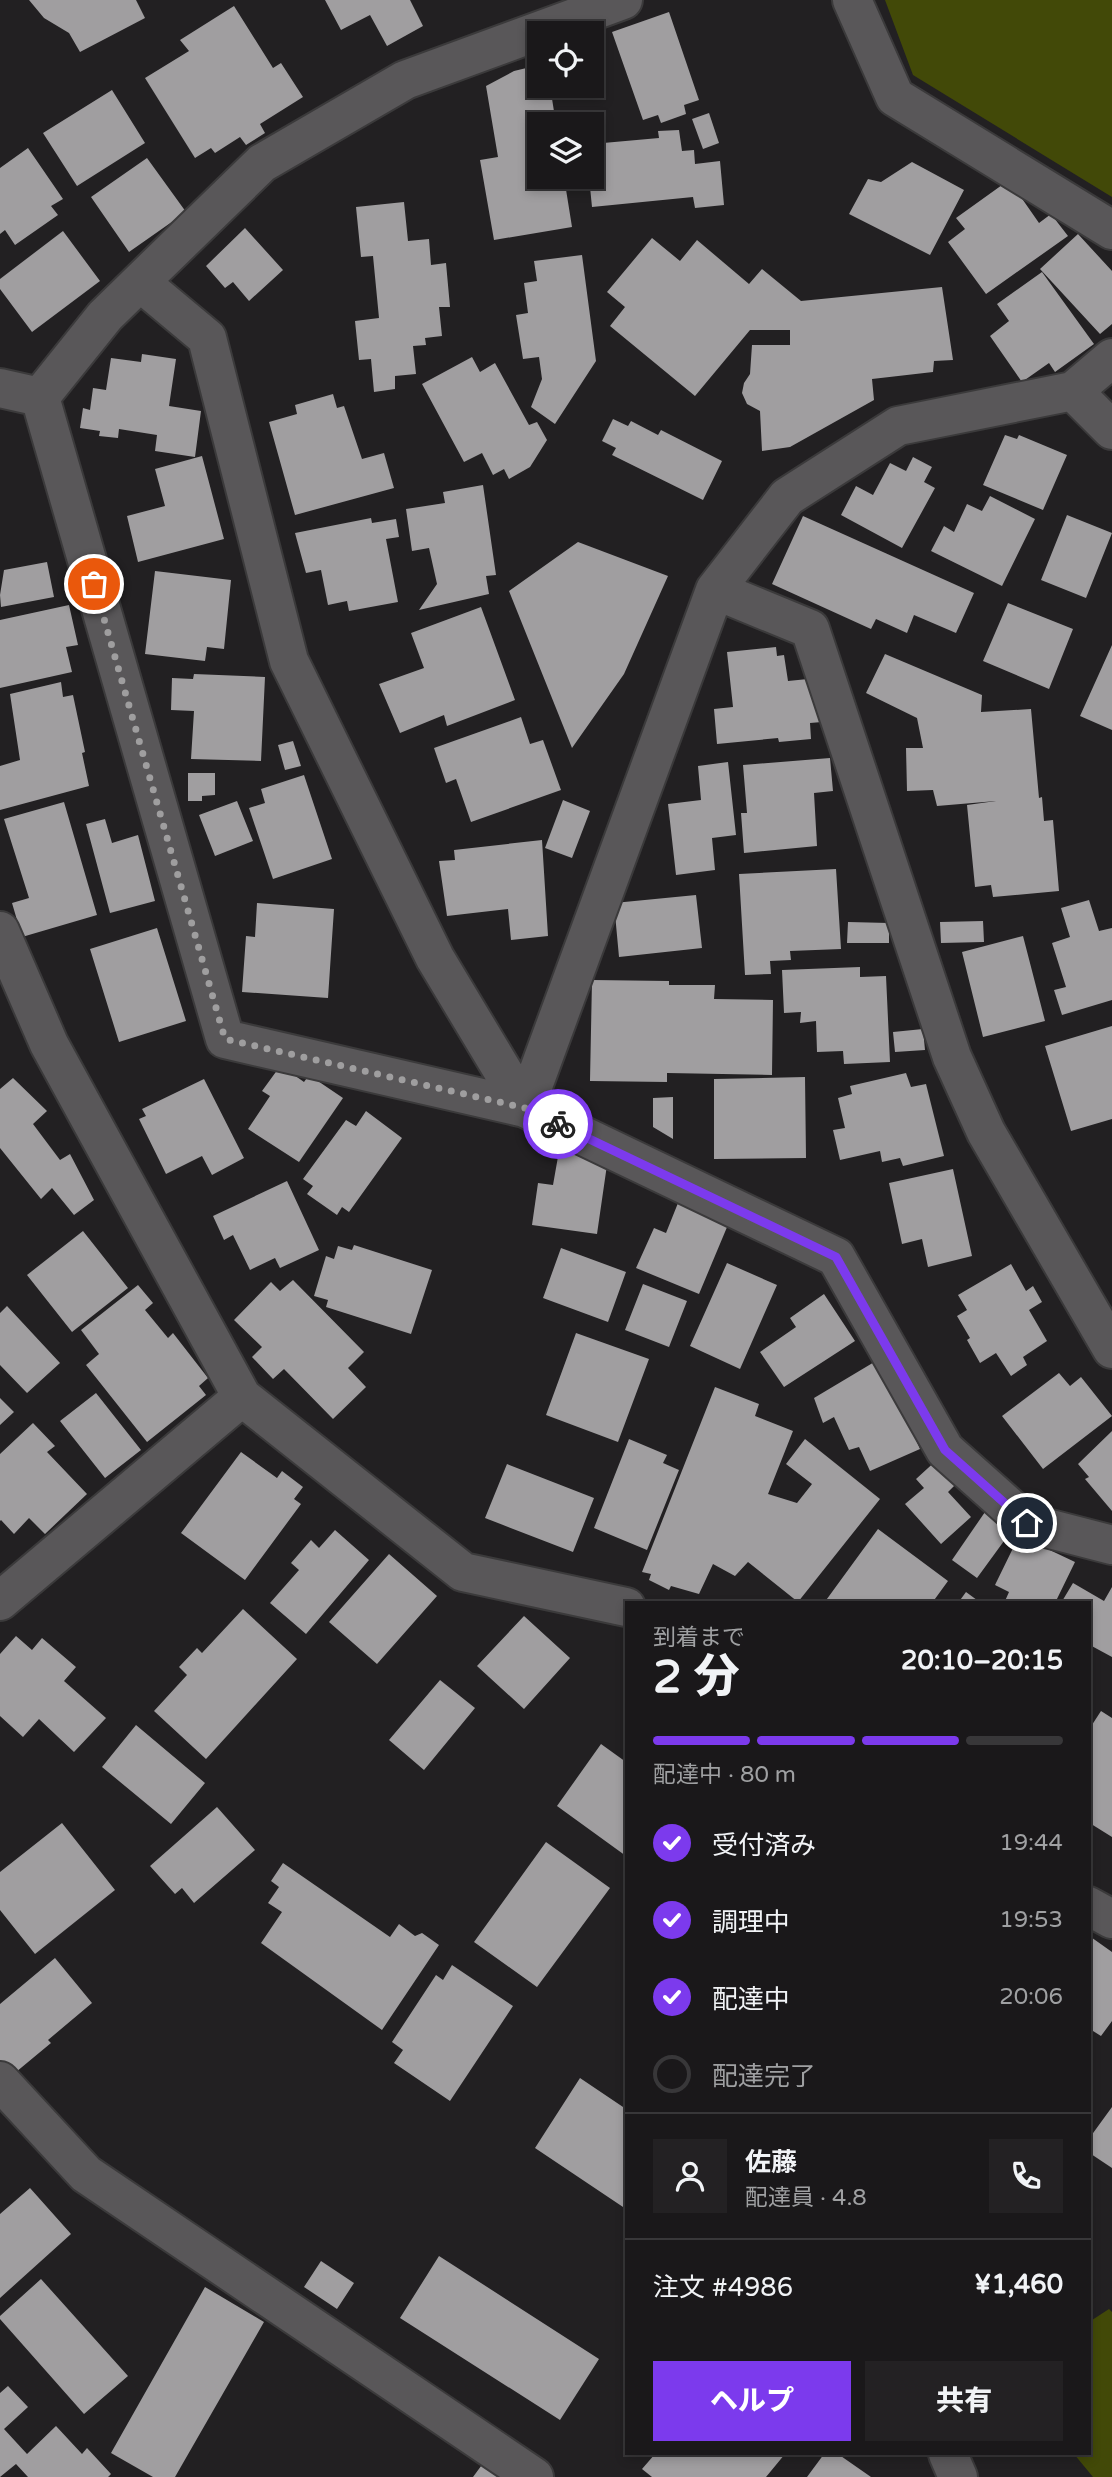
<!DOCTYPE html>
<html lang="ja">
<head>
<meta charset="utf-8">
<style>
  body { margin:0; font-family:"Varela Round","Noto Sans JP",sans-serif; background:#232123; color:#f1f3f6; height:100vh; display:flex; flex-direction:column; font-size:26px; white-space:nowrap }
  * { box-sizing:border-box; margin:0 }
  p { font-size:23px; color:#9fa0a2 }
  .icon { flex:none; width:38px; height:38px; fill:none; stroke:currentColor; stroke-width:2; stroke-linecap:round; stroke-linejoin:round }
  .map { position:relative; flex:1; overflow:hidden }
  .details { position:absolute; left:625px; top:1601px; width:466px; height:854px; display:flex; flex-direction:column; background:#1a181a; border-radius:0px; box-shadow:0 4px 10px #0003,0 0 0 2px #383739 }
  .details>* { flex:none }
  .controls { position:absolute; left:527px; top:21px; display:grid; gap:14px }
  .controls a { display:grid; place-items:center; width:77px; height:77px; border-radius:0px; background:#1a181a; box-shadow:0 4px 10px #0003,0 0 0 2px #383739; font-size:35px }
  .pin { position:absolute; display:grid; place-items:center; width:60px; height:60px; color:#fff; margin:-30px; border:4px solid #fff; border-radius:50%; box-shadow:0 2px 7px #0007 }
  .courier { position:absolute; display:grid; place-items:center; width:70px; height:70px; margin:-35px; border:5px solid #7c3aed; border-radius:50%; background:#fff; color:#222; box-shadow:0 2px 9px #0007 }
  .summary em { font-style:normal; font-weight:800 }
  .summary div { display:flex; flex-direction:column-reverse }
  .summary { display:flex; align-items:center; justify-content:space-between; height:119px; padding:0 28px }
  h1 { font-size:46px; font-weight:800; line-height:52px }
  .bar { display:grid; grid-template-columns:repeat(4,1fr); gap:10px 7px; align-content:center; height:84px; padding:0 28px }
  .bar i { height:9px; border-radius:5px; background:#383739 }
  .bar .current { background:#7c3aed }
  .bar p { grid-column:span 4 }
  .line { display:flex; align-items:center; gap:18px; padding:0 28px; border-top:2px solid #383739 }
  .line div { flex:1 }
  .round { display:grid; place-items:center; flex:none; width:74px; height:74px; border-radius:0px; background:#232123 }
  ol { padding:0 28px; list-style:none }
  li { display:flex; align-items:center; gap:21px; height:77px }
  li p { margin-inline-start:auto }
  li .icon { padding:7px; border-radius:50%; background:#7c3aed; color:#fff; stroke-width:4 }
  li:last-child { color:#9fa0a2 }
  li i { width:38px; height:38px; border:4px solid #383739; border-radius:50% }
  .button { display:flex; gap:14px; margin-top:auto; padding:14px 28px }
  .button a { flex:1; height:80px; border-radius:0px; background:#7c3aed; color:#fff; font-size:28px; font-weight:800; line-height:80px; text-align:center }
  .button a+a { background:#232123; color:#f1f3f6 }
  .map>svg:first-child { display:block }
</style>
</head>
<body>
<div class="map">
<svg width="1112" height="2477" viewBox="0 0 1112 2477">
  <rect width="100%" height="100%" fill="#222022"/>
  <path fill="#424908" d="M 885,0 L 1112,0 L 1112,197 L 913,75 Z
    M 1109,2309 L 1112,2312 L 1112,2477 L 1093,2477 L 1074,2454 L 1088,2454 L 1089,2322 Z"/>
  <path fill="#a09ea0" d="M 29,0 L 136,0 L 145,18 L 80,52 L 69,33 L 44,18 Z
    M 325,0 L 410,0 L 423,26 L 387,46 L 370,15 L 341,30 Z
    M 234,6 L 273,68 L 281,63 L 303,97 L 260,124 L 265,133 L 246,145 L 240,137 L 215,153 L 211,148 L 195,158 L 145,78 L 189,51 L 180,40 Z
    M 669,12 L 699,100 L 684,105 L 686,114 L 661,123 L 658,115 L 643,120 L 612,32 Z
    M 539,65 L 539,86 L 550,86 L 556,124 L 539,124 L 539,177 L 564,177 L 572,227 L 494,240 L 480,160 L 498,157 L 486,86 L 514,71 Z
    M 112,90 L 145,143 L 77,186 L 43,133 Z
    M 709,113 L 719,143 L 703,149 L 692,119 Z
    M 679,130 L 682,151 L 694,150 L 695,164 L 720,161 L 724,205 L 695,208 L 693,197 L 592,207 L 589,177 L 592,177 L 592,144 L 659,138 L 658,131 Z
    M 28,148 L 63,199 L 51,206 L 58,215 L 15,245 L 5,230 L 0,234 L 0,168 Z
    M 147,158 L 186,212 L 129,252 L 91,197 Z
    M 912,162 L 964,190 L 930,255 L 849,214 L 868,179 L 881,182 Z
    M 1009,180 L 1039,223 L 1051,214 L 1068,236 L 986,294 L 948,242 L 965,229 L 956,218 Z
    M 404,202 L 408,241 L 429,239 L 431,265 L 446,263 L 450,307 L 439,307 L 442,336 L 425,338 L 426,345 L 413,346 L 416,374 L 395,376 L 395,389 L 374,392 L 371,359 L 359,360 L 355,321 L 379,318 L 373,256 L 361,257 L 356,207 Z
    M 245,228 L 283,270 L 249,301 L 233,282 L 225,288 L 206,266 Z
    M 63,231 L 100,281 L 32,332 L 0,289 L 0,279 Z
    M 1078,234 L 1112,271 L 1112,324 L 1100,334 L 1040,269 Z
    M 652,238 L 680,261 L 697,240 L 749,284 L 762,269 L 801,301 L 942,287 L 953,360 L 934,361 L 933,372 L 872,379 L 874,400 L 790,447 L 762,451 L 760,411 L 747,404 L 742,393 L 744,383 L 750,374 L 752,345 L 790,345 L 790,330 L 750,330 L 695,396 L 610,326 L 625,307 L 607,292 Z
    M 582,255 L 596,361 L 555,424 L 531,407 L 542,379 L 539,357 L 523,359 L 516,315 L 528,313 L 524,283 L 537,281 L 534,261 Z
    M 1042,272 L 1094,344 L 1055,372 L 1049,363 L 1022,382 L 990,336 L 1009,321 L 997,304 Z
    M 142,354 L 176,359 L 169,406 L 201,411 L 195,457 L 155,451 L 157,435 L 119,429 L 118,438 L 99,436 L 100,431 L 80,428 L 83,408 L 90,410 L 93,388 L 106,390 L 111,358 L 141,362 Z
    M 472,357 L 480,372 L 495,363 L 529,425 L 537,422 L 547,440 L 530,467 L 509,479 L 504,469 L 493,475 L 482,453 L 464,462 L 422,384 Z
    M 333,394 L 337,408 L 344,406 L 362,459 L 384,453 L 394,488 L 295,515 L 269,422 L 297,414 L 295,405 Z
    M 613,419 L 628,426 L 631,421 L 658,435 L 661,430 L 722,461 L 703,500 L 612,455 L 616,448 L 602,441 Z
    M 1005,435 L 1017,439 L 1019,435 L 1067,455 L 1043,510 L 983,485 Z
    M 202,456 L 224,539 L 138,562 L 127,516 L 165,506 L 155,469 Z
    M 913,457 L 932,467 L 924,482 L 935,488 L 902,548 L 841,515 L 856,486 L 873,495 L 890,463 L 906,471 Z
    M 483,485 L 496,575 L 486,576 L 489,594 L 419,610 L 437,584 L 429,548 L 412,551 L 406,509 L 445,503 L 443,492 Z
    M 990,496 L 1035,519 L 1002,586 L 931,551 L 944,526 L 954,532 L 967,504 L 982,511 Z
    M 1067,515 L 1112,533 L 1086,598 L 1041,580 Z
    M 803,516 L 974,593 L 956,633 L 914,615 L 907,633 L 876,619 L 871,629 L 772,584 Z
    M 371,518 L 372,523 L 396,519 L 399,537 L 386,539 L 398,602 L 349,611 L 347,601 L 328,605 L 321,570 L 306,573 L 295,533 Z
    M 578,542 L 668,576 L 624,674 L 572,748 L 509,591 Z
    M 47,562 L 54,597 L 1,607 L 0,595 L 4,570 Z
    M 155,571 L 231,580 L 224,649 L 207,647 L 205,661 L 145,654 Z
    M 1008,603 L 1073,629 L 1049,689 L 983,661 Z
    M 69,605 L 78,645 L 66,647 L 72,672 L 0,688 L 0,620 Z
    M 481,607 L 515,700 L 447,726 L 444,715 L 400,733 L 379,684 L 424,668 L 411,633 Z
    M 1112,645 L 1112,730 L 1080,716 Z
    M 776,647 L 777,656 L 784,655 L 788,681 L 818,678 L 822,722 L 810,723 L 811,739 L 779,742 L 778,738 L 717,744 L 714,709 L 733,707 L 727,652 Z
    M 885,654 L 982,695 L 981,712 L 1031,709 L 1039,798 L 1042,797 L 1044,821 L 1053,820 L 1059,891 L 993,897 L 991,885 L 975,887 L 967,805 L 996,801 L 937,806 L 933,790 L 907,791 L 906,748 L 923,748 L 917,718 L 866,693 Z
    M 194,674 L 265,677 L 261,761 L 191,759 L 194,711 L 171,710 L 172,678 L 193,679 Z
    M 61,682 L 63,697 L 73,695 L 85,752 L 82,753 L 89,786 L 0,810 L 0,766 L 20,760 L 10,694 Z
    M 521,717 L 530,744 L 543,740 L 561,790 L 471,822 L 456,779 L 446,783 L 434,748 Z
    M 293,741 L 301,766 L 285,770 L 278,745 Z
    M 830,758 L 833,791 L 814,793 L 817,846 L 744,853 L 741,813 L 747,813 L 743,765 Z
    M 728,762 L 736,835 L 712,838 L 715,870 L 676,875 L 668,804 L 701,800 L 698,766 Z
    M 188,773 L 215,773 L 215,795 L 202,796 L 202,801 L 188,801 Z
    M 304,775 L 332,859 L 273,879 L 249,808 L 265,803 L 261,789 Z
    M 563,800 L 590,811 L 572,858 L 545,848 Z
    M 237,801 L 253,841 L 215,856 L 199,815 Z
    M 64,802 L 97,915 L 22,937 L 12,903 L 29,898 L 4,819 Z
    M 105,819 L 112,843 L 138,835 L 155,901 L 110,913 L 86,824 Z
    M 542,840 L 548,936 L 511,940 L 508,909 L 447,916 L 439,861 L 455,860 L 454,850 Z
    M 836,869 L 841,949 L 790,951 L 791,960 L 770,961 L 771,974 L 745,975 L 739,874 Z
    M 696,895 L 702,948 L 619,957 L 614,903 Z
    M 1089,900 L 1099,931 L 1112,928 L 1112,1000 L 1062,1015 L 1054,990 L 1066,987 L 1052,943 L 1070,937 L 1061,908 Z
    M 257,903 L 334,909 L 328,998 L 242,992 L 246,936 L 255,937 Z
    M 983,921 L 984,942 L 941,943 L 940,922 Z
    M 848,922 L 889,923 L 889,943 L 847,943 Z
    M 157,928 L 186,1021 L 119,1042 L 90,949 Z
    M 1023,936 L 1045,1021 L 983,1037 L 962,952 Z
    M 860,967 L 860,977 L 886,976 L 890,1062 L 844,1064 L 843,1051 L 817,1052 L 816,1021 L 800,1023 L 801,1012 L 784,1013 L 782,970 Z
    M 592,980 L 669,981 L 669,985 L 715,985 L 714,999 L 773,1000 L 772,1075 L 667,1073 L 667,1082 L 590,1081 Z
    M 1112,1026 L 1112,1119 L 1071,1131 L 1045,1046 Z
    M 923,1029 L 925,1050 L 895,1052 L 893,1032 Z
    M 278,1069 L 284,1074 L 287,1070 L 304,1082 L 309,1075 L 343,1098 L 299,1162 L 248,1129 L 270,1096 L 262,1091 Z
    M 906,1073 L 911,1087 L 926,1084 L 944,1156 L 903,1166 L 900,1158 L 882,1162 L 880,1151 L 840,1160 L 833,1130 L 845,1128 L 838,1098 L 852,1094 L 850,1086 Z
    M 805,1077 L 806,1158 L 714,1159 L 714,1079 Z
    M 13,1078 L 47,1111 L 33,1124 L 60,1160 L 70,1154 L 94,1200 L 74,1215 L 52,1188 L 41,1199 L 0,1148 L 0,1089 Z
    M 204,1079 L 244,1158 L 212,1175 L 202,1156 L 166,1174 L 139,1119 L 146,1116 L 142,1109 Z
    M 673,1097 L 673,1139 L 653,1127 L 653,1098 Z
    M 366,1111 L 402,1138 L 349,1212 L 342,1207 L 337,1215 L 307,1194 L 313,1186 L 303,1179 L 346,1120 L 356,1126 Z
    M 559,1151 L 608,1158 L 597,1234 L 532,1225 L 538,1183 L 553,1185 Z
    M 953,1169 L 972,1256 L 928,1267 L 922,1239 L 902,1244 L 889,1183 Z
    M 287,1181 L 319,1250 L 280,1268 L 275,1258 L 250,1270 L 233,1235 L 224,1240 L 213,1216 Z
    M 678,1203 L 730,1220 L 699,1294 L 636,1268 L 654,1228 L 666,1233 Z
    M 83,1231 L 128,1288 L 72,1332 L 27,1275 Z
    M 354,1245 L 432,1270 L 411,1334 L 326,1307 L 328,1300 L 314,1296 L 326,1256 L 334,1259 L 338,1246 L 352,1250 Z
    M 561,1248 L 626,1272 L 608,1322 L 543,1298 Z
    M 727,1263 L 777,1285 L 740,1369 L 690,1346 Z
    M 1011,1264 L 1026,1291 L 1033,1286 L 1042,1302 L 1029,1310 L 1047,1341 L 1023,1357 L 1027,1365 L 1011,1376 L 996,1353 L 980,1363 L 967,1340 L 970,1338 L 957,1316 L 967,1310 L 958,1295 Z
    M 293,1280 L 364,1352 L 348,1368 L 366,1387 L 333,1419 L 284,1369 L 273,1379 L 252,1357 L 262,1347 L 234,1320 L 271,1282 L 280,1291 Z
    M 643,1284 L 687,1301 L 669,1347 L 625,1330 Z
    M 138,1285 L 153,1303 L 145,1310 L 168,1338 L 173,1333 L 208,1378 L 199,1386 L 206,1395 L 147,1442 L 86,1365 L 99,1354 L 81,1330 Z
    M 824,1294 L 855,1341 L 784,1387 L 760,1352 L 796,1327 L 790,1318 Z
    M 7,1306 L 60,1363 L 27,1393 L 0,1365 L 0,1313 Z
    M 576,1333 L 649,1359 L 618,1442 L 546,1415 Z
    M 886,1355 L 907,1419 L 920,1449 L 870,1471 L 859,1447 L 849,1450 L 834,1417 L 823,1423 L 814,1398 Z
    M 1059,1373 L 1070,1386 L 1081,1377 L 1112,1416 L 1043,1469 L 1002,1416 Z
    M 715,1387 L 759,1404 L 755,1416 L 793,1431 L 768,1494 L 797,1503 L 812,1484 L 786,1464 L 805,1439 L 880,1499 L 798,1602 L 748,1562 L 735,1576 L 713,1564 L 699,1594 L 671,1586 L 669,1590 L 649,1580 L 651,1574 L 642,1572 Z
    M 96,1393 L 141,1450 L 105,1478 L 60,1421 Z
    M 0,1398 L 14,1412 L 0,1425 Z
    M 33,1423 L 55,1446 L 47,1452 L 87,1494 L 45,1534 L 29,1518 L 14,1534 L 1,1520 L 0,1521 L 0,1454 Z
    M 1112,1431 L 1112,1511 L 1085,1479 L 1089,1477 L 1078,1464 Z
    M 629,1439 L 667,1455 L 663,1463 L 679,1470 L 647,1550 L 594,1528 Z
    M 241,1452 L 277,1478 L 282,1471 L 303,1487 L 294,1499 L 301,1504 L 245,1580 L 181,1533 Z
    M 939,1458 L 960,1480 L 948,1492 L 971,1517 L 941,1544 L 905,1504 L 924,1488 L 916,1479 Z
    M 507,1464 L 594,1498 L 573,1552 L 485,1518 Z
    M 985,1512 L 1012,1530 L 977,1578 L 952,1560 Z
    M 878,1529 L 948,1581 L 932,1603 L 824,1603 Z
    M 335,1530 L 369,1560 L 306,1634 L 270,1603 L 299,1570 L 291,1563 L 311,1540 L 319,1548 Z
    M 1016,1542 L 1033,1551 L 1037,1544 L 1075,1562 L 1055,1603 L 1005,1601 L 1009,1592 L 995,1585 Z
    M 389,1554 L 437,1596 L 377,1664 L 329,1622 Z
    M 1073,1583 L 1104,1601 L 1112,1587 L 1112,1657 L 1088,1644 L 1088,1603 L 1061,1603 Z
    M 966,1592 L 981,1603 L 958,1603 Z
    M 243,1609 L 297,1659 L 206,1759 L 154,1711 L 187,1675 L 179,1667 L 197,1648 L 202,1653 Z
    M 524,1616 L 570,1658 L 524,1709 L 477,1666 Z
    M 16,1636 L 32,1650 L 42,1638 L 76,1667 L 64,1681 L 106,1718 L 74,1752 L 39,1719 L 23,1737 L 0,1716 L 0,1654 Z
    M 440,1680 L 475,1708 L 424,1770 L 389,1740 Z
    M 1101,1711 L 1112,1718 L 1112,1837 L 1088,1822 L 1088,1731 Z
    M 136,1725 L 205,1783 L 171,1824 L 102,1767 Z
    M 601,1744 L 626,1762 L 626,1856 L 557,1806 Z
    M 217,1807 L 255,1850 L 194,1903 L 182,1888 L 175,1894 L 150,1866 Z
    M 62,1823 L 115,1890 L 35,1954 L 0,1910 L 0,1872 Z
    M 546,1842 L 610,1888 L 537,1987 L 474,1942 Z
    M 283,1863 L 390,1937 L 399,1924 L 415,1936 L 422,1933 L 439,1945 L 382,2030 L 261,1943 L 282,1912 L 268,1903 L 279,1887 L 271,1881 Z
    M 1088,1935 L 1112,1952 L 1112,2021 L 1101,2036 L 1093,2031 L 1088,2037 Z
    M 55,1958 L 92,2003 L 48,2040 L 51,2043 L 10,2077 L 0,2065 L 0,2004 Z
    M 452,1965 L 513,2006 L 450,2101 L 394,2063 L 403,2050 L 392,2042 L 436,1975 L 443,1980 Z
    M 580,2078 L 626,2109 L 626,2209 L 535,2148 Z
    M 1112,2107 L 1112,2168 L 1088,2152 L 1088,2140 Z
    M 30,2188 L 71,2234 L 0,2298 L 0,2214 Z
    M 439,2256 L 599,2359 L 560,2420 L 400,2318 Z
    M 321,2261 L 354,2283 L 337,2309 L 304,2287 Z
    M 41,2279 L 128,2376 L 84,2414 L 0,2319 L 0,2316 Z
    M 205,2287 L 264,2322 L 175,2477 L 153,2477 L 111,2453 Z
    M 8,2386 L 28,2407 L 4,2429 L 27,2454 L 56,2426 L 82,2454 L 87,2448 L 111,2474 L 108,2477 L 28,2477 L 16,2464 L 0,2477 L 0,2393 Z
    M 655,2454 L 785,2454 L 766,2477 L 652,2477 L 642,2469 Z
    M 824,2454 L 838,2454 L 871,2477 L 807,2477 Z
    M 484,2462 L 504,2477 L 473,2477 Z"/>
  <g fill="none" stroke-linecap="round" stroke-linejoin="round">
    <defs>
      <path id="minor" d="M 623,0 L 405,80 L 262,163 L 105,316 L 40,397 L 225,1039 L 525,1108 L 836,1257 L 945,1450 L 1027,1523 L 1112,1545
        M 852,0 L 895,97 L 1112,230
        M 140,282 L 207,338 L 289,661 L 435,958 L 525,1108 L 715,590
        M 1112,358 L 1073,391 L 898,426 L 787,497 L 715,590 L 810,629 L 952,1057 L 986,1132 L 1112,1349
        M 0,388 L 40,397
        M 1073,391 L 1112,430
        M 0,931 L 49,1044 L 242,1397
        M 0,1601 L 242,1397 L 463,1572 L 626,1607
        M 1088,1906 L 1112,1919
        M 0,2081 L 86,2174 L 534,2477
        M 948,2454 L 958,2477"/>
    </defs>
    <use href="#minor" stroke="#3b3a3b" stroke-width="42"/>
    <use href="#minor" stroke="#595759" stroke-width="38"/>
  </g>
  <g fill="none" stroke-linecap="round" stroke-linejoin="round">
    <path stroke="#9f9e9f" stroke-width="7" stroke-dasharray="0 12.6" d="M 94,584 L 225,1039 L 525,1108 L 558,1124"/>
    <path stroke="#7c3aed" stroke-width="9" d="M 558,1124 L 836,1257 L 945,1450 L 1027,1523"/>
  </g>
</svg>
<div class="controls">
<a><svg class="icon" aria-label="locate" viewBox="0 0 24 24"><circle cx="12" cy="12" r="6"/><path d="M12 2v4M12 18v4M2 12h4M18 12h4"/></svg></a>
<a><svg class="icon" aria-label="layers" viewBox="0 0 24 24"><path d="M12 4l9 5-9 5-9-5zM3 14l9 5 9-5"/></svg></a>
</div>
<div class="pin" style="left:94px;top:584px;background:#ea580c"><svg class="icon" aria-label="bag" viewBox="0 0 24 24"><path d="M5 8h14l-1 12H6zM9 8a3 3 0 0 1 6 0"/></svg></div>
<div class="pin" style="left:1027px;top:1523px;background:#1f2937"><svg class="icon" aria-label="home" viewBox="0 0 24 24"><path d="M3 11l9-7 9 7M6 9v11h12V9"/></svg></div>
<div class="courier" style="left:558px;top:1124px"><svg class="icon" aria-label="bike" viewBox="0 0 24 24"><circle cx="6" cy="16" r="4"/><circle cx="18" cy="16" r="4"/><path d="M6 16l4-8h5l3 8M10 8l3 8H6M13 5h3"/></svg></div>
<section class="details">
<div class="summary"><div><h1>2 分</h1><p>到着まで</p></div><em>20:10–20:15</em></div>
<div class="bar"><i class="current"></i><i class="current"></i><i class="current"></i><i></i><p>配達中 · 80 m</p></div>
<ol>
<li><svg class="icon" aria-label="check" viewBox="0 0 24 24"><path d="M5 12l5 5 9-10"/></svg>受付済み<p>19:44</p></li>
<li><svg class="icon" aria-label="check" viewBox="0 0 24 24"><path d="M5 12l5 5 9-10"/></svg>調理中<p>19:53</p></li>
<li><svg class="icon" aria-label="check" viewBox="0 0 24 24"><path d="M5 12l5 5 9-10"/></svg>配達中<p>20:06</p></li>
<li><i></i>配達完了</li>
</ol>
<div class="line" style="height:126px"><a class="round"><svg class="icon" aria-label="person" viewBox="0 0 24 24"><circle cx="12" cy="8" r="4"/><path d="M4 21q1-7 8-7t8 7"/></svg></a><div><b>佐藤</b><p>配達員 · 4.8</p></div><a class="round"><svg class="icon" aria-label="phone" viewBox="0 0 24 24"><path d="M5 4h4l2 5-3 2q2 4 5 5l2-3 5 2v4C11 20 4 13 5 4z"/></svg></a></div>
<div class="line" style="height:91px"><div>注文 #4986</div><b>¥1,460</b></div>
<div class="button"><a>ヘルプ</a><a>共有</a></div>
</section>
</div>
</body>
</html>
